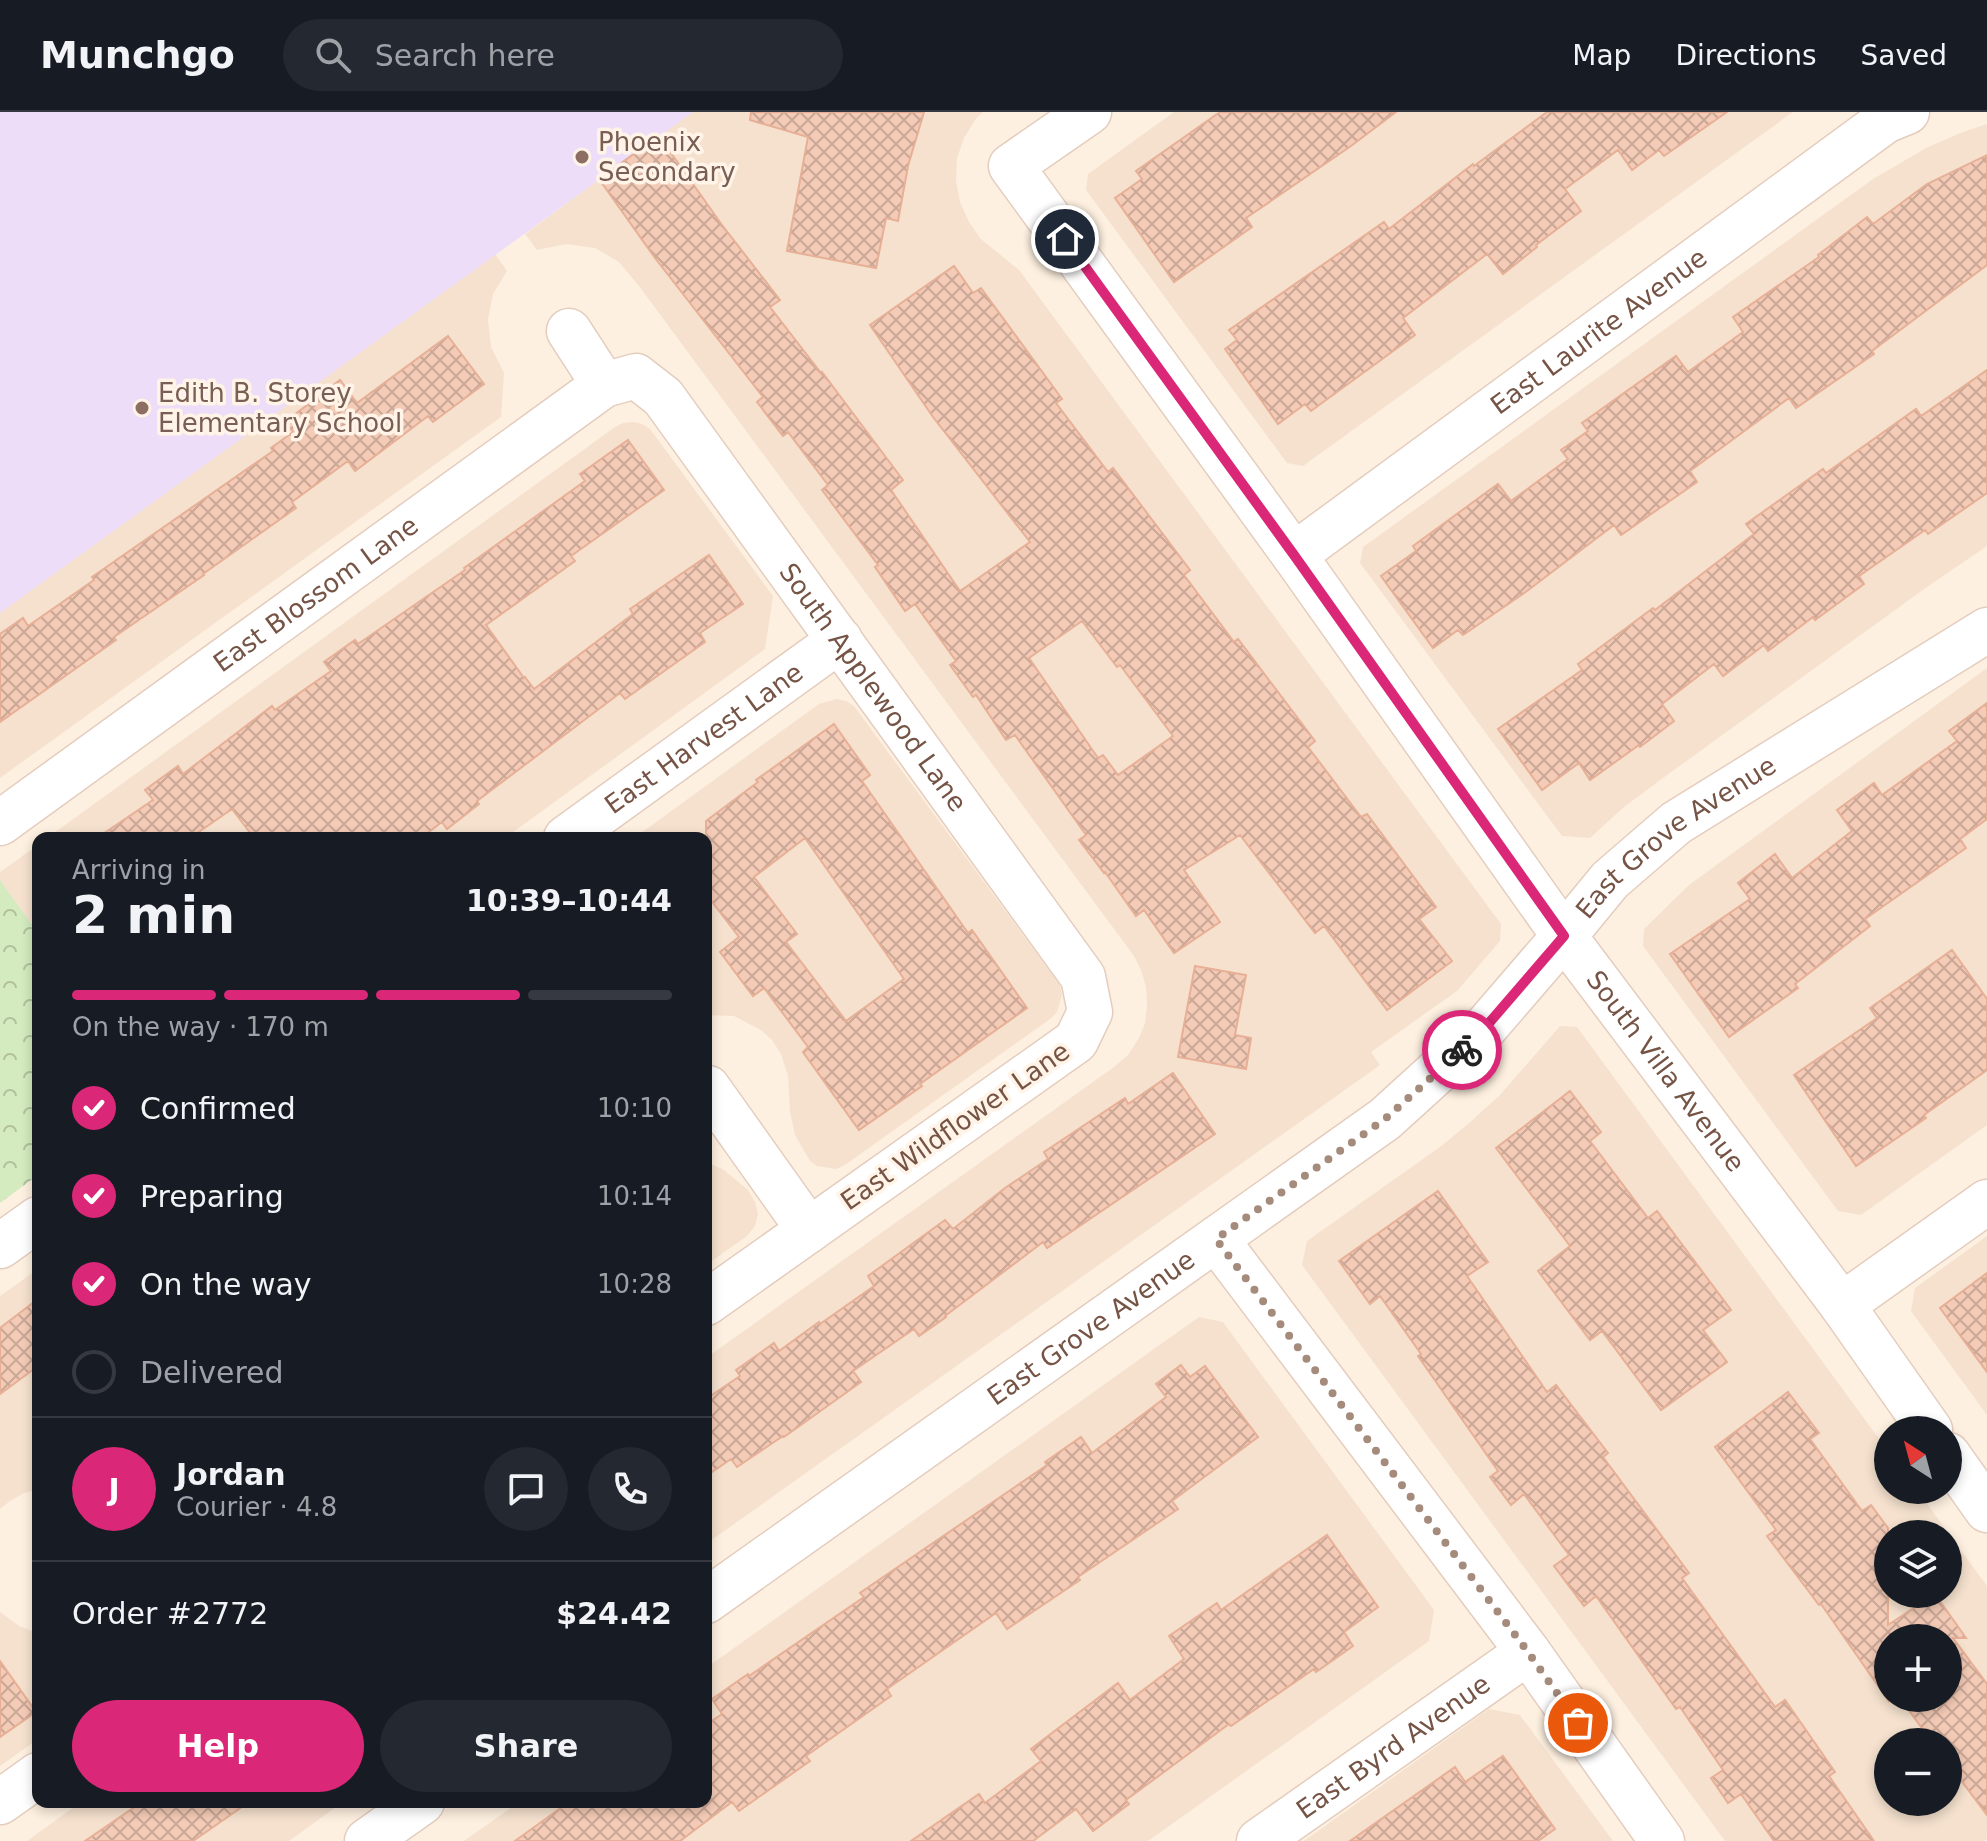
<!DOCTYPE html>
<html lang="en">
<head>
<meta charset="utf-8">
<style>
  body { margin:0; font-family:"DejaVu Sans",sans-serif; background:#242831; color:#f1f3f6; height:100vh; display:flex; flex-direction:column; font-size:30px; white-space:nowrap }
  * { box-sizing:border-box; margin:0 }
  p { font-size:26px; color:#9ea1a6 }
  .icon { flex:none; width:44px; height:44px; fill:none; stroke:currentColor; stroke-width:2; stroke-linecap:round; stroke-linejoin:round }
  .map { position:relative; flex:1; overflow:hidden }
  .panel { position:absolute; left:32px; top:720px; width:680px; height:976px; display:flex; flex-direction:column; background:#171b24; border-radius:16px; box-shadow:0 4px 12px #0003 }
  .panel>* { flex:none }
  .needle { width:52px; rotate:324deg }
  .controls { position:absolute; left:1874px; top:1304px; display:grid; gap:16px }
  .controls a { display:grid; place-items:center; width:88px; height:88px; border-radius:50%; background:#171b24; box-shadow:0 4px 12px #0003; font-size:40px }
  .pin { position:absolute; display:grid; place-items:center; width:68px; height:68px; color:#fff; margin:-34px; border:4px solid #fff; border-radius:50%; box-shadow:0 2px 8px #0007 }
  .courier { position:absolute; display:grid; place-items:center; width:80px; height:80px; margin:-40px; border:6px solid #db2777; border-radius:50%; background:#fff; color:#222; box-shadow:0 2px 10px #0007 }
  .head em { font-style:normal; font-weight:700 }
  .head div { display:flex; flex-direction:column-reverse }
  .head { display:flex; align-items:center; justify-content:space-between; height:136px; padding:0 40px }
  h1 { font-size:52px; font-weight:700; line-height:60px }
  .bar { display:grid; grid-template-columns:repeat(4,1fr); gap:12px 8px; align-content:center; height:96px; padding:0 40px }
  .bar i { height:10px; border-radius:6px; background:#363941 }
  .bar .active { background:#db2777 }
  .bar p { grid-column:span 4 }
  .line { display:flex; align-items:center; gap:20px; padding:0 40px; border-top:2px solid #363941 }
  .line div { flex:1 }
  .round { display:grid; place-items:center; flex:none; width:84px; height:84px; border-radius:42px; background:#242831 }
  ol { padding:0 40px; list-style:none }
  li { display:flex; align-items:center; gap:24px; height:88px }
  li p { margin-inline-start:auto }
  li .icon { padding:8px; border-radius:50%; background:#db2777; color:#fff; stroke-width:4 }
  li:last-child { color:#9ea1a6 }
  li i { width:44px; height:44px; border:4px solid #363941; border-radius:50% }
  .primary-button { display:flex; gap:16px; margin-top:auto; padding:16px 40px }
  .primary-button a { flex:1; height:92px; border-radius:48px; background:#db2777; color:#fff; font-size:32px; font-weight:700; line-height:92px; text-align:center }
  .primary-button a+a { background:#242831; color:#f1f3f6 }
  header { display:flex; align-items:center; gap:48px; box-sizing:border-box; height:112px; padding:0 40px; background:#171b24; border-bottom:2px solid #363941 }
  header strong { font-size:38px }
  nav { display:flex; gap:44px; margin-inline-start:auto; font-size:28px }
  .search { width:560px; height:72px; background:#242831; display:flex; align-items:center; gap:20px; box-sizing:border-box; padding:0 28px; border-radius:44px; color:#9ea1a6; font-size:30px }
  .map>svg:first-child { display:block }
</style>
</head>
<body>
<header>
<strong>Munchgo</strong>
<div class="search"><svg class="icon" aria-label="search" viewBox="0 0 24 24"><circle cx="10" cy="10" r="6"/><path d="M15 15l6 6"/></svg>Search here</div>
<nav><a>Map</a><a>Directions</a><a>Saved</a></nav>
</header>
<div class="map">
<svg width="1987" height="1729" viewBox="0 0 1987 1729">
  <defs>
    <pattern id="park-crowns" width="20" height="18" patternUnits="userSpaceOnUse" patternTransform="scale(2)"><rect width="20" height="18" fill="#d3ebbe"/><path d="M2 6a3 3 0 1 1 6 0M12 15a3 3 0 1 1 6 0" fill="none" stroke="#b0c19c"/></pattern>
    <pattern id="building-cross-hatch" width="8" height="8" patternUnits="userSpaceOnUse" patternTransform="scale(2)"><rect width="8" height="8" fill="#f4cbb6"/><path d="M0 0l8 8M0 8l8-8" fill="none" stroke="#caa796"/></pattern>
  </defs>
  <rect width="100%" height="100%" fill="#fdf0e0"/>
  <path fill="#f5e1ce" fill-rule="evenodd" d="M 692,0 L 983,0 L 975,8 L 964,26 L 957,46 L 956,69 L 960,90 L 969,110 L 981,127 L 1019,158 L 1501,812 L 1500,829 L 1457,879 L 1371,940 L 1380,953 L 706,1432 L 706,1246 L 1114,955 L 1128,943 L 1139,926 L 1145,911 L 1147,893 L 1146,875 L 1141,858 L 1134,844 L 639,174 L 619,150 L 595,136 L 566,132 L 537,138 L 525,122 Z
    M 1174,0 L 1793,0 L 1303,354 L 1287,351 L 1086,78 L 1088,62 Z
    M 1987,12 L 1987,434 L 1927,475 L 1663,666 L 1624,695 L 1590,726 L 1562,724 L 1360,451 L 1363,435 L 1873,67 L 1928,35 L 1963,20 Z
    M 495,142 L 507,159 L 493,182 L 488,207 L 491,235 L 504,261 L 501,305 L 0,666 L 0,501 Z
    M 633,310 L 642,312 L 650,317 L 773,484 L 765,537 L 505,726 L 47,726 L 615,315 L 623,311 Z
    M 1987,556 L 1987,1013 L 1861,1103 L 1838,1099 L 1643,834 L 1644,817 L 1689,773 Z
    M 837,587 L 846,589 L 854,594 L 1060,873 L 1062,883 L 1057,900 L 1050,907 L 845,1053 L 836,1057 L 817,1054 L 810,1049 L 795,1023 L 790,1000 L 788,964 L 781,942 L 772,928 L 761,918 L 734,904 L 706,903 L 706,726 L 634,726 L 819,592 Z
    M 38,733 L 38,821 L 0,768 L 0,760 Z
    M 1560,914 L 1577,915 L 1888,1339 L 1888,1378 L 1917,1378 L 1987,1474 L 1987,1727 L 1984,1729 L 1725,1729 L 1302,1153 L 1307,1129 L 1440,1035 L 1468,1012 L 1500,983 ZM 1888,1422 L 1948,1422 L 1948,1482 L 1888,1482 ZM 1888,1526 L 1948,1526 L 1948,1586 L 1888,1586 ZM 1888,1630 L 1948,1630 L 1948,1690 L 1888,1690 Z
    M 706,1050 L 724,1058 L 748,1078 L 755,1090 L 758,1102 L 755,1114 L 747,1124 L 706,1153 Z
    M 1987,1124 L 1987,1303 L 1911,1199 L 1915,1176 Z
    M 38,1157 L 38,1377 L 24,1381 L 10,1389 L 0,1397 L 0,1184 Z
    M 1199,1205 L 1223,1210 L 1434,1498 L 1429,1529 L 1148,1729 L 464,1729 L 519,1690 L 706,1690 L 706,1556 Z
    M 0,1500 L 19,1514 L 38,1521 L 38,1627 L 0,1654 Z
    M 1489,1597 L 1520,1603 L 1613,1729 L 1304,1729 Z
    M 81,1690 L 343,1690 L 289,1729 L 27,1729 Z"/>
  <path fill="#edddf9" d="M 0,0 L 693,0 L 0,501 Z"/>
  <path fill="url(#park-crowns)" d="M 0,768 L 38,821 L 38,1063 L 0,1091 Z"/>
  <path fill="url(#building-cross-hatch)" stroke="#e7b096" stroke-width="2" fill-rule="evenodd" d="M 751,0 L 924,0 L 908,54 L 898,109 L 886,106 L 876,156 L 787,139 L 808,25 L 750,8 Z
    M 1220,0 L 1396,0 L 1351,34 L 1246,106 L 1252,115 L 1174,170 L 1115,86 L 1142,67 L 1136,59 Z
    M 1547,0 L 1727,0 L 1664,44 L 1659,38 L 1632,58 L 1618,38 L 1565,77 L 1581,99 L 1536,133 L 1537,135 L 1503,162 L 1487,142 L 1403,206 L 1415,223 L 1311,299 L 1305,292 L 1278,312 L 1225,237 L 1237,228 L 1229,218 L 1384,110 L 1389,117 L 1473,52 L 1474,54 Z
    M 659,24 L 722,113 L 780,188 L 770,195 L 821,261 L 822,260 L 903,368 L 891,378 L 960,479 L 1030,430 L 933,305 L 870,213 L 954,154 L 973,181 L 981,176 L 1062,287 L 1056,291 L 1108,360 L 1113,356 L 1190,458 L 1184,463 L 1234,530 L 1238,527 L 1315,629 L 1308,635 L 1361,705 L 1367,702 L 1436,795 L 1419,807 L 1452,849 L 1387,898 L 1324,814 L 1315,821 L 1240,723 L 1184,758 L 1220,810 L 1174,841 L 1144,798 L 1136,804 L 1105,760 L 1104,761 L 1079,728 L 1086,723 L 1015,623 L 1006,628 L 976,583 L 973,585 L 950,553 L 956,549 L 915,492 L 905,499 L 875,455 L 878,453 L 822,378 L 828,373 L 788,320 L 783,324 L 757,290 L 763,285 L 655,146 L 599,67 ZM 1082,509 L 1117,555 L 1120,553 L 1173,624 L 1118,663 L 1103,643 L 1098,646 L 1029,546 Z
    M 1987,43 L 1987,153 L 1872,239 L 1874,242 L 1796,296 L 1789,286 L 1690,359 L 1697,370 L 1621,423 L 1614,413 L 1527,479 L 1463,523 L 1458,518 L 1433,536 L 1381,464 L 1416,439 L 1413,434 L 1498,372 L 1511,389 L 1568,347 L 1561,338 L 1588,319 L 1582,311 L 1676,244 L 1688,260 L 1743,220 L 1733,205 L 1819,145 L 1818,143 L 1867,105 L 1873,112 L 1927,72 Z
    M 448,224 L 484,272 L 433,310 L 428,304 L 355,359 L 348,349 L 292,390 L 296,396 L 203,462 L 204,463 L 114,525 L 116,528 L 0,610 L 0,522 L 23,506 L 28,514 L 94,468 L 92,465 L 273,339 L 271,336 L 293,320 L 285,310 L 340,268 L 357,291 Z
    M 1987,258 L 1987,381 L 1928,422 L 1925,418 L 1859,464 L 1864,472 L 1815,508 L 1813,505 L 1768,539 L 1764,533 L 1723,564 L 1714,552 L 1662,592 L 1674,609 L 1640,635 L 1639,633 L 1590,668 L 1579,651 L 1542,678 L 1498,617 L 1582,558 L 1578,552 L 1653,496 L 1655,498 L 1754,422 L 1746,412 L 1823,357 L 1826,361 L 1916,297 L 1921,304 Z
    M 628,328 L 664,378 L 571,444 L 575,449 L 486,513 L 524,566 L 525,565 L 534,577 L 633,502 L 630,497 L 709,443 L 743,492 L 700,521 L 705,530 L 625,587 L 620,581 L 477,689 L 479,692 L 447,717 L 442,710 L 421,726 L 254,726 L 232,697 L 190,726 L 97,726 L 153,688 L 145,678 L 178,654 L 183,662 L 272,594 L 275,598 L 331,559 L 324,550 L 355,528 L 358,532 L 465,458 L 464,456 L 585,369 L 580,362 Z
    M 1987,591 L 1987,707 L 1960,727 L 1966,736 L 1865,807 L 1870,814 L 1795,872 L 1798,876 L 1729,925 L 1670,842 L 1750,787 L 1738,771 L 1775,742 L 1792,766 L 1852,719 L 1837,698 L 1874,671 L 1882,683 L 1957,629 L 1949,619 Z
    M 834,612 L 870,663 L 862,669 L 968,821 L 972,818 L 1027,896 L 920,972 L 922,974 L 859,1018 L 803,940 L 808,935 L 764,876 L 753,884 L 720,840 L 739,825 L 706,782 L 706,709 L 758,670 L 756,668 ZM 805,726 L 904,867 L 846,909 L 786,830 L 797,822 L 754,765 Z
    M 1952,838 L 1987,887 L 1987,958 L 1924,1003 L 1926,1006 L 1856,1054 L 1794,963 L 1877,906 L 1870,896 Z
    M 1195,854 L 1246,863 L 1235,923 L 1251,926 L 1246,957 L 1178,945 Z
    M 1173,961 L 1215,1022 L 1047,1136 L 1043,1130 L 945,1204 L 946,1205 L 919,1224 L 914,1217 L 853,1259 L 861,1270 L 784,1325 L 783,1324 L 737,1355 L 731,1347 L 706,1364 L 706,1287 L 740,1264 L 736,1258 L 774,1231 L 779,1239 L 819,1210 L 820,1212 L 874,1174 L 868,1164 L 945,1108 L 953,1117 L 1005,1076 L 1048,1047 L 1044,1040 L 1125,986 L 1128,992 Z
    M 1570,979 L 1601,1020 L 1590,1029 L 1648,1106 L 1657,1099 L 1731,1198 L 1703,1218 L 1727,1250 L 1661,1298 L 1602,1219 L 1590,1228 L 1538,1159 L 1570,1134 L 1496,1036 Z
    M 1438,1079 L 1488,1150 L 1467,1164 L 1547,1280 L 1556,1273 L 1608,1341 L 1603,1345 L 1689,1461 L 1682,1466 L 1775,1595 L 1785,1588 L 1835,1660 L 1829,1664 L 1874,1729 L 1774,1729 L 1741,1682 L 1728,1691 L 1711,1666 L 1723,1658 L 1680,1595 L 1676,1597 L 1596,1484 L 1584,1494 L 1554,1454 L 1569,1443 L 1524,1382 L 1511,1393 L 1490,1365 L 1498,1359 L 1418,1244 L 1421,1242 L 1380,1184 L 1370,1192 L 1339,1149 Z
    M 1987,1161 L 1987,1260 L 1940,1196 Z
    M 38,1187 L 38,1254 L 0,1282 L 0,1216 Z
    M 1181,1253 L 1190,1265 L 1205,1254 L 1258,1325 L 1172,1389 L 1178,1397 L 1078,1465 L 1080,1468 L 1007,1517 L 996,1501 L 887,1577 L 891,1584 L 806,1644 L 810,1649 L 739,1699 L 732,1690 L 680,1729 L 515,1729 L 569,1690 L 706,1690 L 706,1613 L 722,1602 L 712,1587 L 748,1562 L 749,1564 L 864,1485 L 860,1481 L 1047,1353 L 1045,1350 L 1081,1325 L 1092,1341 L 1166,1285 L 1156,1272 Z
    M 1788,1280 L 1819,1321 L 1810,1327 L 1862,1399 L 1871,1393 L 1888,1416 L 1888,1513 L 1935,1482 L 1966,1526 L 1953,1526 L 1987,1572 L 1987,1703 L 1948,1651 L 1948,1630 L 1932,1630 L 1900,1586 L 1948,1586 L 1948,1526 L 1888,1526 L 1888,1588 L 1821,1492 L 1819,1493 L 1767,1424 L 1776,1418 L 1715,1335 Z
    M 1327,1423 L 1378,1495 L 1344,1520 L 1353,1534 L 1316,1560 L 1314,1557 L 1231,1614 L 1229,1612 L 1126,1688 L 1129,1692 L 1093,1719 L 1076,1697 L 1033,1729 L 911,1729 L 979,1682 L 985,1691 L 1041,1649 L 1031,1637 L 1118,1571 L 1130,1588 L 1184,1547 L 1169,1524 L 1217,1491 L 1221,1498 Z
    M 0,1549 L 36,1600 L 0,1625 Z
    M 1503,1644 L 1555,1717 L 1538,1729 L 1350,1729 L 1455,1655 L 1465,1670 Z
    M 142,1690 L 249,1690 L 193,1729 L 85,1729 Z"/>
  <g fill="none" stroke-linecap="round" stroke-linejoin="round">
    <defs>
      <g id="minor">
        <path id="s1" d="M 1089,0 L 1011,54 L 1294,443 L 1564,824 L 1842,1193 L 1930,1318"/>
        <path d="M 569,219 L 604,273"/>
        <path id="s2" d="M 1294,443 L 1885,9 L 1907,0"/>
        <path id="s3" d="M 0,711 L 604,273 L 636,264 L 663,285 L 1083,865 L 1090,900 L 1076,929 L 706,1191"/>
        <path id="s4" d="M 566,726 L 840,528"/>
        <path d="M 708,976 L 809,1118"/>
        <path d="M 1216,1127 L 1528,1540 L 1662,1729"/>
        <path d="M 0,1134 L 38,1107"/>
        <path d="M 1842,1193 L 1987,1090"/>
        <path d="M 1948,1343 L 1987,1398"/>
        <path id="s5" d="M 706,1489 L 1385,1007 L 1483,918 L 1564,824 L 1610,768 L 1676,711 L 1987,518"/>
        <path d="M 0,1690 L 38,1663"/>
        <path d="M 367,1729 L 422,1690"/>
        <path id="s6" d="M 1259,1729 L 1528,1540"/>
      </g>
    </defs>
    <use href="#minor" stroke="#e4cdbe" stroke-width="47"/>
    <use href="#minor" stroke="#fff" stroke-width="44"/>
  </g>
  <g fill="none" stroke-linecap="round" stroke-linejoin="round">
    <path stroke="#a58b7c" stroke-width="8" stroke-dasharray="0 14.4" d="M 1462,938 L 1385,1007 L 1216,1127 L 1528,1540 L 1578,1611"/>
    <path stroke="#db2777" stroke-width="10" d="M 1065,127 L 1294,443 L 1564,824 L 1483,918 L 1462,938"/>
  </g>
  <g fill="#8d6e63" stroke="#fff4e7" stroke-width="3">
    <circle cx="582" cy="45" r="8"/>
    <circle cx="142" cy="296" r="8"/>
  </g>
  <g text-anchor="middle" stroke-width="7" stroke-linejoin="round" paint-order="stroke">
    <g font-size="26" fill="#785e54" stroke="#fff4e7" text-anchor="start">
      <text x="598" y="39">Phoenix<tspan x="598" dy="30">Secondary</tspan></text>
      <text x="158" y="290">Edith B. Storey<tspan x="158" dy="30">Elementary School</tspan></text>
    </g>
    <g font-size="26" fill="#755446" stroke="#fff4e7">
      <text dy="9" stroke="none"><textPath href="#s2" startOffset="378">East Laurite Avenue</textPath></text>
      <text dy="9" stroke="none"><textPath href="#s3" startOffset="390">East Blossom Lane</textPath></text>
      <text dy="9" stroke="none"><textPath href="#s3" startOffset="1172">South Applewood Lane</textPath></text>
      <text dy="9" stroke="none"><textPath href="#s4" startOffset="170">East Harvest Lane</textPath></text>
      <text dy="9" stroke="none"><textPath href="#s5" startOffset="1240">East Grove Avenue</textPath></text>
      <text dy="9" stroke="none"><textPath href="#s1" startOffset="1212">South Villa Avenue</textPath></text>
      <text transform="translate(955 1014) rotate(-35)" y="9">East Wildflower Lane</text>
      <text dy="9" stroke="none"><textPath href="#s5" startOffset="472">East Grove Avenue</textPath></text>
      <text dy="9" stroke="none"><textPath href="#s6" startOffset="164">East Byrd Avenue</textPath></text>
    </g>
  </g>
</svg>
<div class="controls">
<a><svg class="needle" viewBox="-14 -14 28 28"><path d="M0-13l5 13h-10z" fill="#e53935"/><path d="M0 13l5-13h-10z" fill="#9ea1a6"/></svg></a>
<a><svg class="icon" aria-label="layers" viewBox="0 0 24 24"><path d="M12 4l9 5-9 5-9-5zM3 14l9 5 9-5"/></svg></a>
<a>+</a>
<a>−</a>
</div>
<div class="pin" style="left:1578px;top:1611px;background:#ea580c"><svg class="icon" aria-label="bag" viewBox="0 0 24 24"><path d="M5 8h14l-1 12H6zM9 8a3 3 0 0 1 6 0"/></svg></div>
<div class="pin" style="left:1065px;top:127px;background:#1f2937"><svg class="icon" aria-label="home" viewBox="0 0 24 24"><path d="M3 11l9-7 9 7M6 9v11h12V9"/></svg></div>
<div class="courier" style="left:1462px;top:938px"><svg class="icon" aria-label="bike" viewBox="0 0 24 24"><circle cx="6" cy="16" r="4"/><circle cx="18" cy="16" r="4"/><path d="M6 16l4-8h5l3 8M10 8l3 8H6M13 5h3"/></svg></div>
<section class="panel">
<div class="head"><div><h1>2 min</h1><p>Arriving in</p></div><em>10:39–10:44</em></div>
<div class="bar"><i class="active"></i><i class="active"></i><i class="active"></i><i></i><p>On the way · 170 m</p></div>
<ol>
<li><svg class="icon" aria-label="check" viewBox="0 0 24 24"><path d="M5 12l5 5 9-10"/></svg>Confirmed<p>10:10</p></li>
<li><svg class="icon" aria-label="check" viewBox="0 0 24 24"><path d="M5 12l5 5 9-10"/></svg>Preparing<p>10:14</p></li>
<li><svg class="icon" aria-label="check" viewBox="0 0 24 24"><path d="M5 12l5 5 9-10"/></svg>On the way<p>10:28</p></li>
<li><i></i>Delivered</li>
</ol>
<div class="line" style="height:144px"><b class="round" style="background:#db2777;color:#fff">J</b><div><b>Jordan</b><p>Courier · 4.8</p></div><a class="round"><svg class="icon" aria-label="chat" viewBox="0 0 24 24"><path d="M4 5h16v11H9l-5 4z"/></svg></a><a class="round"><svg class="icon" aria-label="phone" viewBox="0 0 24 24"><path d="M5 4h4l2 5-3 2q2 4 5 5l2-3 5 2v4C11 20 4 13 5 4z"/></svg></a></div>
<div class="line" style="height:104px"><div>Order #2772</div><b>$24.42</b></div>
<div class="primary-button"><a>Help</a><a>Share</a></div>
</section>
</div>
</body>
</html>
